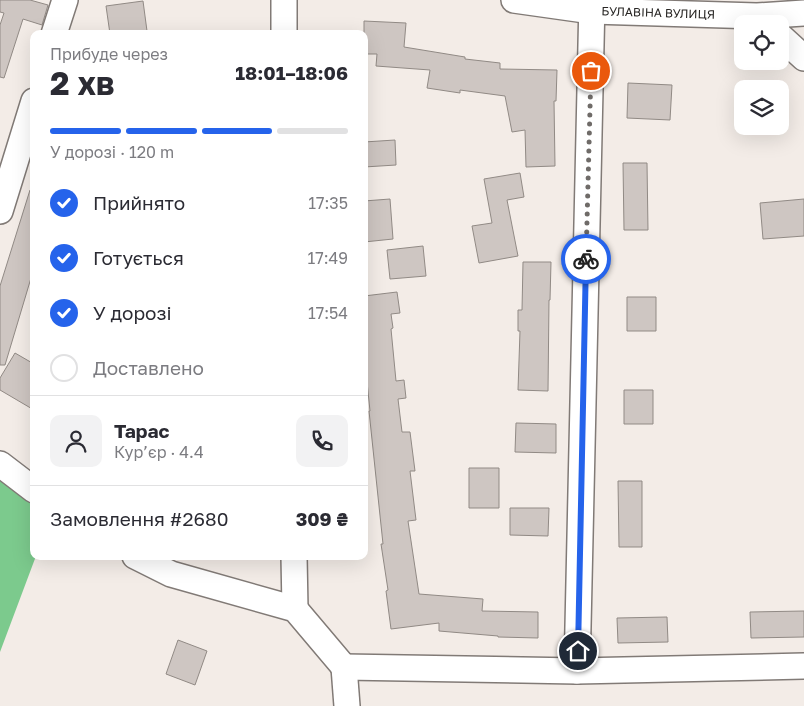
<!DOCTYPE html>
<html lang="uk">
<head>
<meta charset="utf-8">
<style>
  body { margin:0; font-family:"Golos Text",sans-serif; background:#f2f2f3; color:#2b2b33; height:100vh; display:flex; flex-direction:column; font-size:19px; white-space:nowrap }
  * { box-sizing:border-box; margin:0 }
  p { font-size:16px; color:#7c7c81 }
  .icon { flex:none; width:28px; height:28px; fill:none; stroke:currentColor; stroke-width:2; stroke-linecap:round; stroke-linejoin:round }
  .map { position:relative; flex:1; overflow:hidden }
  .panel { position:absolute; left:30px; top:30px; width:338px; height:530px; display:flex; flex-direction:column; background:#fff; border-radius:10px; box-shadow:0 5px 20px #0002 }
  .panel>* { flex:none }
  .fabs { position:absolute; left:734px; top:15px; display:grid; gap:10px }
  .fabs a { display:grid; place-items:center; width:55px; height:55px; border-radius:10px; background:#fff; box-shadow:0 5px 20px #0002; font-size:25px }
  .pin { position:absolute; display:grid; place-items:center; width:42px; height:42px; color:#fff; margin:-21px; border:2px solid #fff; border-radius:50%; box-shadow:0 1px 5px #0007 }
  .courier { position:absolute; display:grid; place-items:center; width:50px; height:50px; margin:-25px; border:4px solid #2563eb; border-radius:50%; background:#fff; color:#222; box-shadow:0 1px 6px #0007 }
  .overview em { font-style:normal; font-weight:700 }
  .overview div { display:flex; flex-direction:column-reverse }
  .overview { display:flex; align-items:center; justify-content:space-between; height:85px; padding:0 20px }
  h1 { font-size:32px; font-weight:700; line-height:38px }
  .bar { display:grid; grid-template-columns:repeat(4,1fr); gap:8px 5px; align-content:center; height:60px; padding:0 20px }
  .bar i { height:6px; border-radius:4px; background:#e1e1e2 }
  .bar .on { background:#2563eb }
  .bar p { grid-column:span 4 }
  .line { display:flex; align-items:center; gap:12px; padding:0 20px; border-top:1px solid #e1e1e2 }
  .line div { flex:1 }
  .round { display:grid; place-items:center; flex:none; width:52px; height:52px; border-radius:10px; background:#f2f2f3 }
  ol { padding:0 20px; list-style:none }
  li { display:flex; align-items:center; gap:15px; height:55px }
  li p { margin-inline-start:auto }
  li .icon { padding:5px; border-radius:50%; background:#2563eb; color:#fff; stroke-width:4 }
  li:last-child { color:#7c7c81 }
  li i { width:28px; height:28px; border:2px solid #e1e1e2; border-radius:50% }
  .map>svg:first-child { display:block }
</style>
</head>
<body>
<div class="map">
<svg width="804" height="706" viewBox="0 0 804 706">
  <rect width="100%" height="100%" fill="#f3ece7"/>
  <path fill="#7cca8d" d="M 0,477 L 34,503 L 34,556 L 36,556 L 0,652 Z"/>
  <path fill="#cec6c2" stroke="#918a85" d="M 0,0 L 30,0 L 48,5 L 42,25 L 23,19 L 4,78 L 0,77 L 0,25 L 4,13 L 0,12 Z
    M 143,1 L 147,31 L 127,34 L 110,34 L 106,6 Z
    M 364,21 L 406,23 L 404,47 L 465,57 L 465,59 L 500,63 L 500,69 L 557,70 L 556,101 L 554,101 L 555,166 L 526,167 L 525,130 L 512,132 L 505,96 L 460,90 L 460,93 L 427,88 L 430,70 L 376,66 L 377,54 L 364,54 Z
    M 628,83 L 672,85 L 670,120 L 627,118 Z
    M 395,140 L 396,165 L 364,167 L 364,142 Z
    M 623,163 L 647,163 L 648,230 L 624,230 Z
    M 520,173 L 524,197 L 507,200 L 518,256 L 479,263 L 472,226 L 492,223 L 484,179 Z
    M 30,190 L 34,190 L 34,268 L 5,365 L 0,365 L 0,286 Z
    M 390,199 L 393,239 L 364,242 L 364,201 Z
    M 804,199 L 804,236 L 763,239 L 760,203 Z
    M 423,246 L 426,276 L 390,279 L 387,250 Z
    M 523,262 L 551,262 L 550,300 L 549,300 L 548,391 L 518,390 L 520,331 L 518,331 L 518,310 L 522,310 Z
    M 397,292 L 400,313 L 391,314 L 393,328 L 391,329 L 396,381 L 404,380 L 406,398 L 398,399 L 402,432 L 410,432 L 415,471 L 410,471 L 416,520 L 408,521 L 419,594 L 483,599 L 482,611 L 538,612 L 538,638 L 498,637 L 498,636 L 439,631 L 439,623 L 391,629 L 386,591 L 388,590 L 381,544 L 383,544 L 369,411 L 370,411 L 364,352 L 364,296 Z
    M 627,297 L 656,297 L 656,331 L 627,331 Z
    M 15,353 L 34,364 L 34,410 L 0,390 L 0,378 Z
    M 624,390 L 653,390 L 653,424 L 624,424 Z
    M 516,423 L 556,424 L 556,453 L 515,452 Z
    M 469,468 L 499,468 L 499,508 L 469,508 Z
    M 618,481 L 642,481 L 642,547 L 619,547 Z
    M 510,508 L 549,508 L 548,536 L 510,535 Z
    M 804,611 L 804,637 L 751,638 L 750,612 Z
    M 667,617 L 668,642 L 618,643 L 617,618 Z
    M 178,640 L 207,651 L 195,685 L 166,674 Z"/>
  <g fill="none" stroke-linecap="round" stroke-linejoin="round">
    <defs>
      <g id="street">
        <path d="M 284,0 L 284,34"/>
        <path id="s1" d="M 514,0 L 592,11 L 757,16 L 804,13"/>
        <path d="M 54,34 L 65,0"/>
        <path d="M 780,36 L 804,58"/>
        <path d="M 0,211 L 34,101"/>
        <path d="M 0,464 L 34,490"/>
        <path d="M 135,556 L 171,574 L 295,609 L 344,667"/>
        <path d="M 294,556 L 295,609"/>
        <path d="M 344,667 L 577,671 L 804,666"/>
        <path d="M 344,667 L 347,706"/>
        <path d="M 577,671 L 592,0"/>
      </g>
    </defs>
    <use href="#street" stroke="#817a76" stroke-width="28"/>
    <use href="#street" stroke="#fff" stroke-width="25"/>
  </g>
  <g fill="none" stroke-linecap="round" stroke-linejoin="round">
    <path stroke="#6f6b68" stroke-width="5" stroke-dasharray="0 9" d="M 586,259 L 591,71"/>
    <path stroke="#2563eb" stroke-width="6" d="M 578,651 L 586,259"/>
  </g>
  <g text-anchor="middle" stroke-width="5" stroke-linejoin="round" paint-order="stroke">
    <g font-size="12" fill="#282624" stroke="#f3ece7">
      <text dy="4" stroke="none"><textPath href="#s1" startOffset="145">БУЛАВІНА ВУЛИЦЯ</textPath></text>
    </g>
  </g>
</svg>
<div class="fabs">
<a><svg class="icon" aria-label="locate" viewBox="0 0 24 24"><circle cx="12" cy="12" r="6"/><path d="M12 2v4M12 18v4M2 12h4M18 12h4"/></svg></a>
<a><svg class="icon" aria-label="layers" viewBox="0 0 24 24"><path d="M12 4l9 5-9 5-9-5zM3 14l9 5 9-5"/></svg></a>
</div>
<div class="pin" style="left:591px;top:71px;background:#ea580c"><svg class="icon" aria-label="bag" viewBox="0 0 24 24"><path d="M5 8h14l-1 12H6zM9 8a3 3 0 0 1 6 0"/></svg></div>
<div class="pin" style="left:578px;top:651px;background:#1f2937"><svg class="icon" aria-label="home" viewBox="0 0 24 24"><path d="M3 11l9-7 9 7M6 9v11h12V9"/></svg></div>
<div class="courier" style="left:586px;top:259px"><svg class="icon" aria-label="bike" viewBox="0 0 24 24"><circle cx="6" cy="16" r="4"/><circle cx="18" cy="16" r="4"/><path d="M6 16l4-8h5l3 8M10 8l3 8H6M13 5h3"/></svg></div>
<section class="panel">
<div class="overview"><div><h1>2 хв</h1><p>Прибуде через</p></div><em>18:01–18:06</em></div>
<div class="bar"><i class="on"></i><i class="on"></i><i class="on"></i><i></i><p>У дорозі · 120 m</p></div>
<ol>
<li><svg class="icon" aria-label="check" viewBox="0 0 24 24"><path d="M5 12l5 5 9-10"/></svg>Прийнято<p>17:35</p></li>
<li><svg class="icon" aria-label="check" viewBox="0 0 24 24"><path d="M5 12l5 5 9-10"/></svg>Готується<p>17:49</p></li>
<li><svg class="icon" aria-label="check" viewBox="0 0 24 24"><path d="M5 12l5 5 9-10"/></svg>У дорозі<p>17:54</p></li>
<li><i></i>Доставлено</li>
</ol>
<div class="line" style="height:90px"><a class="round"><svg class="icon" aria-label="person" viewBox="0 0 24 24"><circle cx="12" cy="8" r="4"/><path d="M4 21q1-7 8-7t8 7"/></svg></a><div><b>Тарас</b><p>Кур’єр · 4.4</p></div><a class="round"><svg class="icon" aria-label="phone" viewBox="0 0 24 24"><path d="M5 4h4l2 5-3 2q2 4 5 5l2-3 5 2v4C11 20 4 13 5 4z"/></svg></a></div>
<div class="line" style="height:65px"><div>Замовлення #2680</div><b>309 ₴</b></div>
</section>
</div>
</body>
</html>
